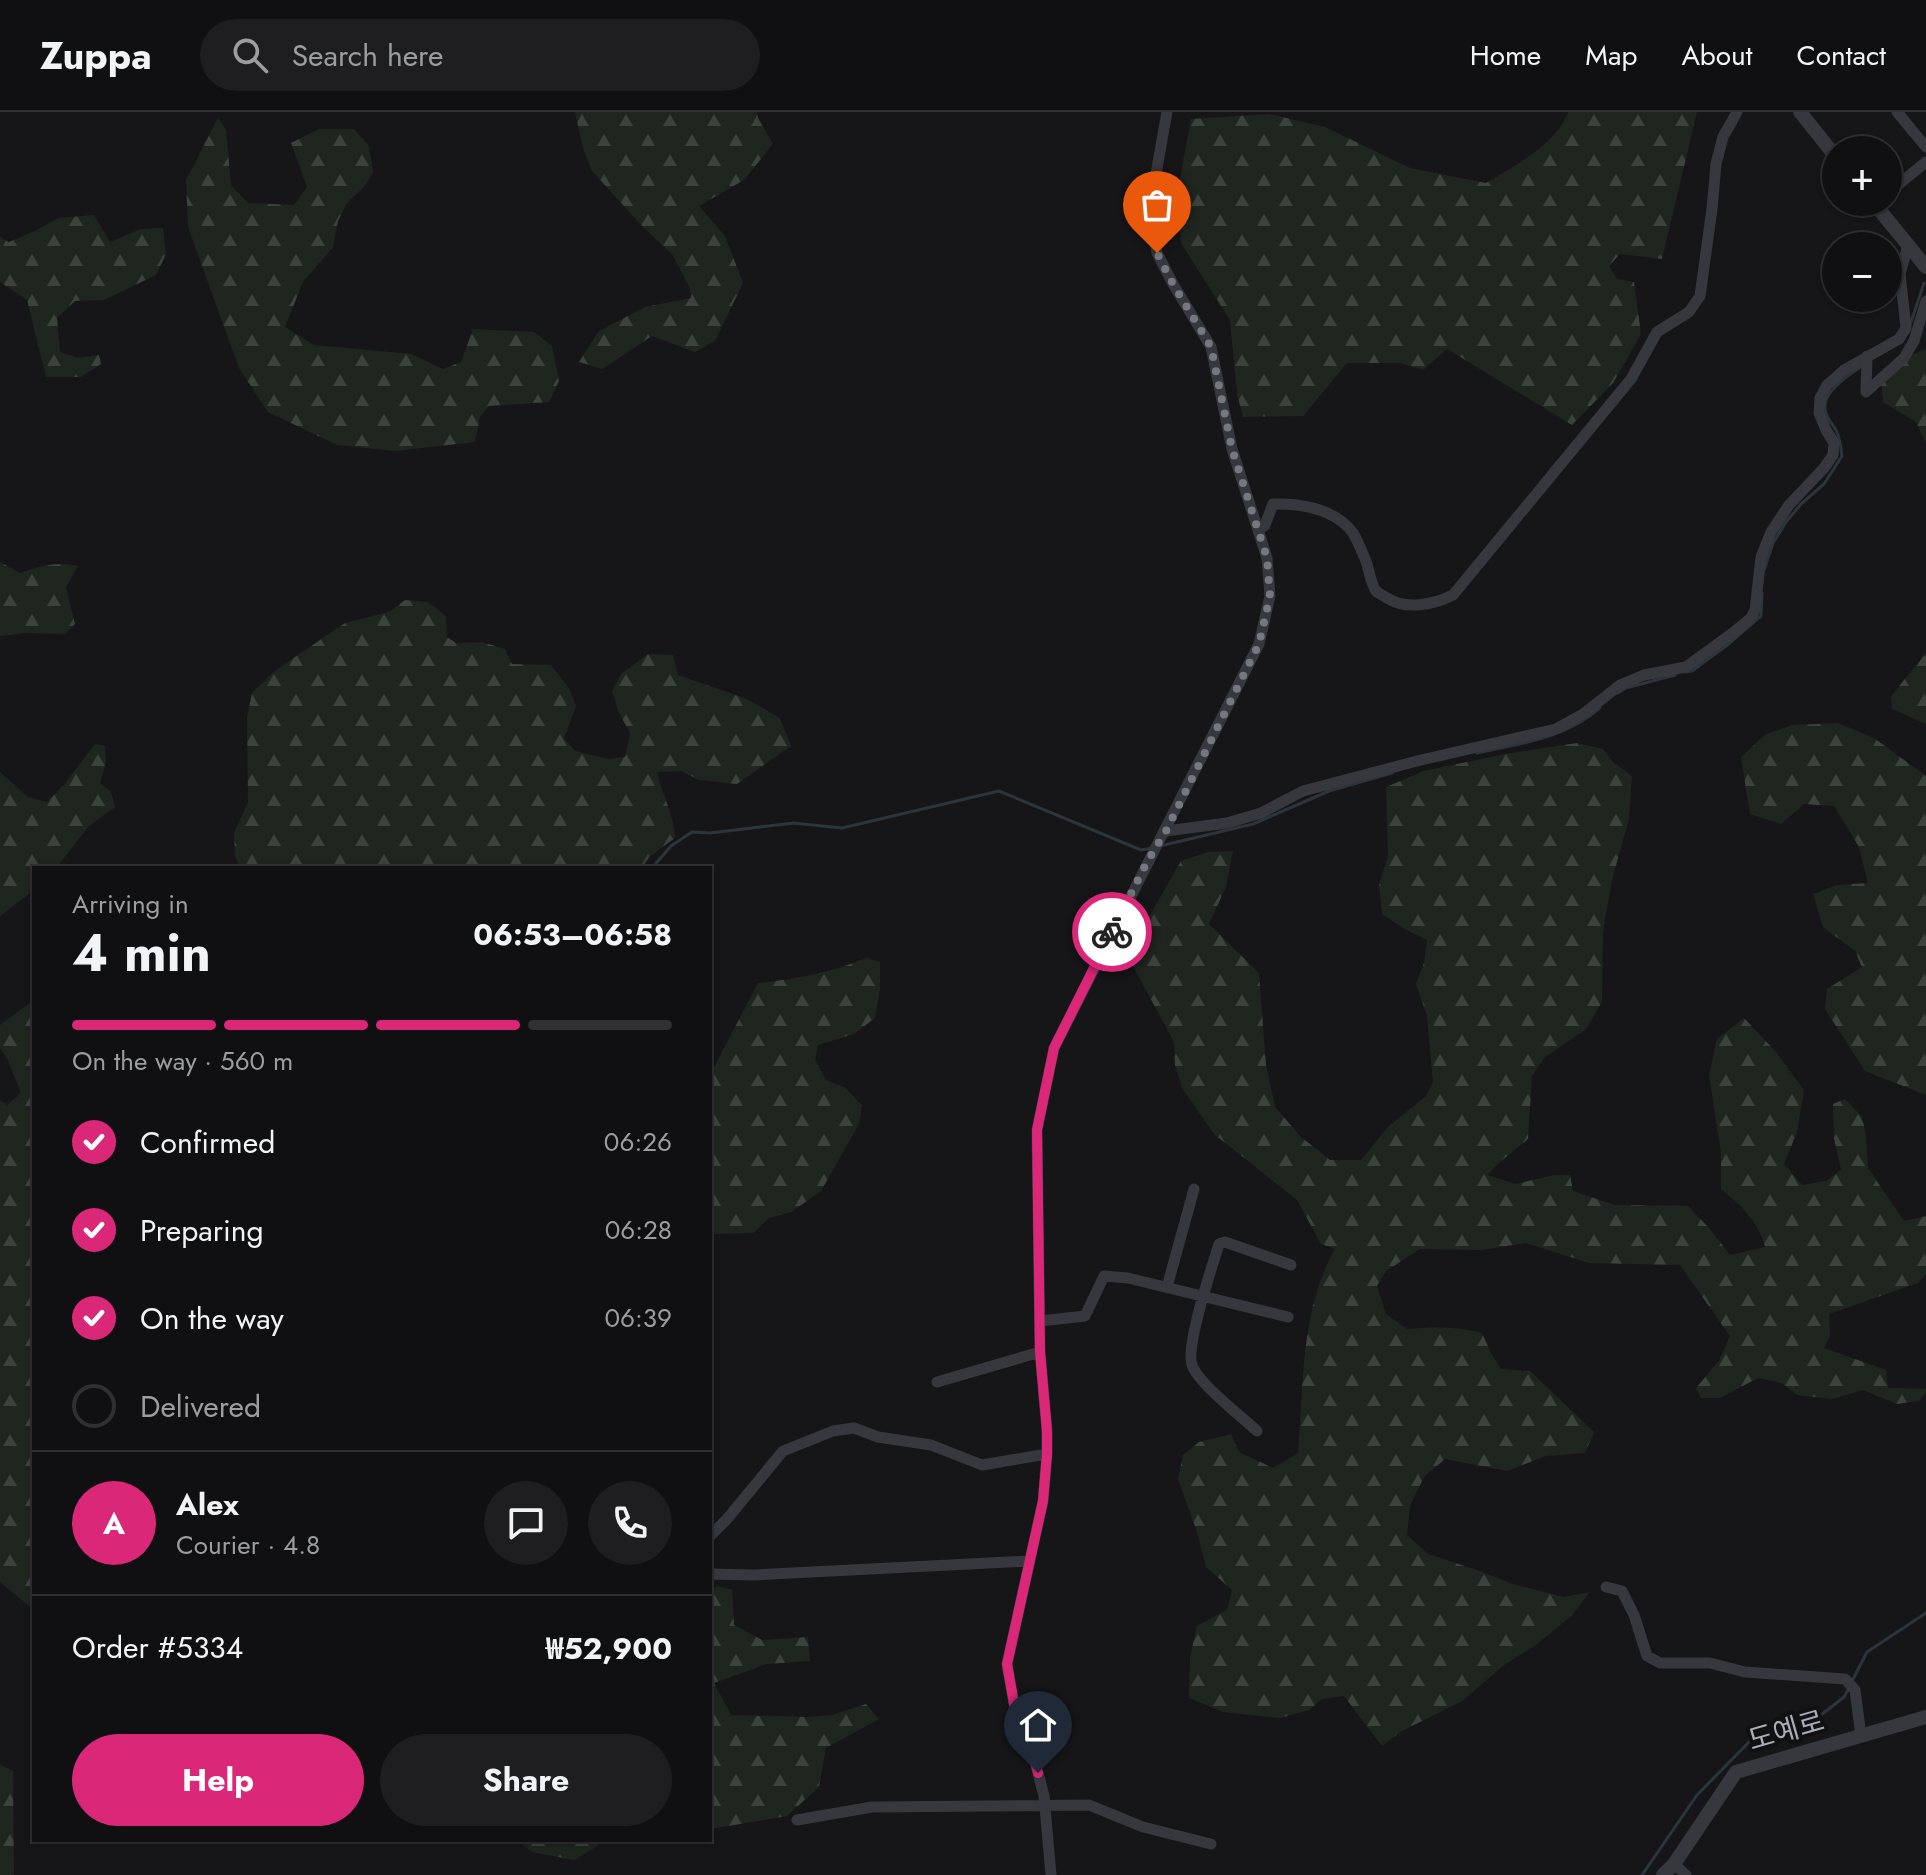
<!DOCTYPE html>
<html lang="en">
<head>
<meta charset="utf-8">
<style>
  body { margin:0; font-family:Jost,"Noto Sans KR",sans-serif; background:#1e1e20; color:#f1f3f6; height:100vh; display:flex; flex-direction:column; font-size:30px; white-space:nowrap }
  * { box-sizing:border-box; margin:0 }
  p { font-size:26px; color:#9c9d9f }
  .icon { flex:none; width:44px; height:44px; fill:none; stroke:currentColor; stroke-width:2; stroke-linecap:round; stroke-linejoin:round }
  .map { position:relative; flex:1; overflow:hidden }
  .details { position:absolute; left:32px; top:754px; width:680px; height:976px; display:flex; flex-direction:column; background:#101012; border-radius:0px; box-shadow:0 2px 6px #0004,0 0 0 2px #303032 }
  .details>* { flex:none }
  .tools { position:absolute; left:1822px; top:24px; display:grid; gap:16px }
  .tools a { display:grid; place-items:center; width:80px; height:80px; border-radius:50%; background:#101012; box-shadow:0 2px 6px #0004,0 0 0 2px #303032; font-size:40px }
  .pin { position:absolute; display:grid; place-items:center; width:68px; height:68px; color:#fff; margin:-82px -34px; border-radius:50% 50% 50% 0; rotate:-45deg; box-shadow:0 0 8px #0007 }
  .pin .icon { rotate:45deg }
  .courier { position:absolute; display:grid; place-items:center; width:80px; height:80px; margin:-40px; border:6px solid #db2777; border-radius:50%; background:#fff; color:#222; box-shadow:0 2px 10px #0007 }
  .head em { font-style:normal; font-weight:700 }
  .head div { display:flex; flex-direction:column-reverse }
  .head { display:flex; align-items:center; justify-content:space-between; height:136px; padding:0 40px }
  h1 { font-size:52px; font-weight:700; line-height:60px }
  .bar { display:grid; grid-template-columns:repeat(4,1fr); gap:12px 8px; align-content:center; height:96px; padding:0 40px }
  .bar i { height:10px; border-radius:6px; background:#303032 }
  .bar .active { background:#db2777 }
  .bar p { grid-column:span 4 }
  .line { display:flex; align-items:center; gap:20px; padding:0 40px; border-top:2px solid #303032 }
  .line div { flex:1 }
  .round { display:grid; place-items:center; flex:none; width:84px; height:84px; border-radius:42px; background:#1e1e20 }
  ol { padding:0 40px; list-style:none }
  li { display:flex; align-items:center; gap:24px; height:88px }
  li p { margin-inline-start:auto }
  li .icon { padding:8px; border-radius:50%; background:#db2777; color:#fff; stroke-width:4 }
  li:last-child { color:#9c9d9f }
  li i { width:44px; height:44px; border:4px solid #303032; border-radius:50% }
  .cta { display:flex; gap:16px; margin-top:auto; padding:16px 40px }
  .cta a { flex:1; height:92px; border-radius:48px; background:#db2777; color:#fff; font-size:32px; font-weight:700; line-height:92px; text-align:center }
  .cta a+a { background:#1e1e20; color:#f1f3f6 }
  header { display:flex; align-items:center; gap:48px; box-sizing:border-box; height:112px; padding:0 40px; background:#101012; border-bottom:2px solid #303032 }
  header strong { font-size:38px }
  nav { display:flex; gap:44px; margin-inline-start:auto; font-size:28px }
  .search { width:560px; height:72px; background:#1e1e20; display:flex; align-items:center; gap:20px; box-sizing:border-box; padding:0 28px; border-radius:44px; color:#9c9d9f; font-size:30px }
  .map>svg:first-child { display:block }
</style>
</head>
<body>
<header>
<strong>Zuppa</strong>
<div class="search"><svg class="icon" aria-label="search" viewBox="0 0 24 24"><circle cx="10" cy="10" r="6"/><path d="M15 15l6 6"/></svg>Search here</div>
<nav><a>Home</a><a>Map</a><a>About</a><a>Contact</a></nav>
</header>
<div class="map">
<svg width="1926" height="1763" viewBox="0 0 1926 1763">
  <defs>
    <pattern id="forest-firs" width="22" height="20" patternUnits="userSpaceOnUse" patternTransform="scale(2)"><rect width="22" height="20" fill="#1e261f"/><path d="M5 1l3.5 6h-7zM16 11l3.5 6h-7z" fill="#3c433d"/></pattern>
  </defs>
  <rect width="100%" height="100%" fill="#161618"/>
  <path fill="url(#forest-firs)" d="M 575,0 L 757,0 L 758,6 L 773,32 L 744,68 L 699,94 L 725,124 L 743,171 L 715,229 L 695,240 L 652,224 L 602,257 L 579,250 L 599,219 L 645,195 L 691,186 L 690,176 L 672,142 L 643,115 L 592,59 L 583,36 Z
    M 1568,0 L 1697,0 L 1662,147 L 1620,142 L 1609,154 L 1617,167 L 1634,170 L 1641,222 L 1613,271 L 1572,313 L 1447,237 L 1423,258 L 1400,251 L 1347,251 L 1303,304 L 1243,305 L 1237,282 L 1230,208 L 1181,131 L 1178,77 L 1191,7 L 1269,2 L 1325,15 L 1410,56 L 1486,71 C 1512,56 1559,30 1568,0 Z
    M 218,6 L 226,18 L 231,73 L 248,91 L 294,93 L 307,75 L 291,31 L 319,17 L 354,17 L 369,34 L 373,61 L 364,75 L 347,91 L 338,109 L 333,135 L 303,170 L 285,215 L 314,233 L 411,242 L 443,257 L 461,250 L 473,217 L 534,220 L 552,234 L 559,269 L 549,290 L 489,294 L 480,305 L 475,330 L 395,339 L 337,333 L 268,300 L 239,256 L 188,115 L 186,68 Z
    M 94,103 L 110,130 L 141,117 L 163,116 L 166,142 L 156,163 L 104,188 L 75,189 L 57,206 L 60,240 L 78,246 L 99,243 L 101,252 L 81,265 L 46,265 L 27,188 L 0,170 L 0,125 L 9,130 L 35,119 L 58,106 Z
    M 1926,237 L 1926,331 L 1916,310 L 1883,290 L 1881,269 L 1904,246 Z
    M 0,450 L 20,461 C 41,454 56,449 78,454 L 66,475 L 75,512 L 65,522 L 26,521 L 0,524 Z
    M 405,488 L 428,490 L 446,504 L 447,525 L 456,531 L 482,530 L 505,537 L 512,552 L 551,553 L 569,576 L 576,594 L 564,626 L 575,639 L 608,647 L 625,645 L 630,621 L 619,601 L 612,579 L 621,562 L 648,542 L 673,543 L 678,563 L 747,587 L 780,606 L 791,634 L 737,672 L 699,668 L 681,659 L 657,660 C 662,682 674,703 675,726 L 649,745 L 642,756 L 240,756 L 235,743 L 234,721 L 248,690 L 247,605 L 252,581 L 276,558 L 345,511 L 389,500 Z
    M 1926,541 L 1926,612 L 1892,597 L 1891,584 Z
    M 1838,611 L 1874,626 L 1926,664 L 1926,983 L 1865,959 L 1825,897 L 1827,877 L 1862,855 L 1855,839 L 1823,815 L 1813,782 L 1837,773 L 1868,771 L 1859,735 L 1834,694 L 1804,692 L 1781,712 L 1750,702 L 1741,645 L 1766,622 L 1793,613 Z
    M 1577,631 L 1603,637 L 1613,650 L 1632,664 L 1629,707 L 1612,768 L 1603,819 L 1602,890 L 1586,917 L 1545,945 L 1532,964 L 1528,1027 L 1500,1050 L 1487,1063 L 1516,1072 L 1554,1063 L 1570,1063 L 1573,1079 L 1615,1093 L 1688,1094 L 1709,1116 L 1730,1143 L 1765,1135 C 1759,1110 1741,1093 1721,1077 L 1721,1041 L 1709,963 L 1717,927 L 1744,906 L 1776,940 L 1804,978 L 1797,1020 L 1784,1052 L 1802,1073 L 1826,1069 L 1841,1058 L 1834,1026 L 1833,992 L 1845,987 L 1862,1005 L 1866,1023 L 1868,1056 L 1904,1109 L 1926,1104 L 1926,1162 L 1918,1171 L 1829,1202 L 1830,1224 L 1824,1236 L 1886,1258 L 1888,1276 L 1926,1277 L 1926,1281 L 1919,1289 L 1897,1292 L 1863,1278 L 1832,1287 L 1797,1283 L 1782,1271 L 1758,1266 L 1720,1286 L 1701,1286 L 1696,1276 L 1719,1249 L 1730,1224 L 1680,1153 L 1589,1151 L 1526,1131 L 1482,1138 L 1420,1137 L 1386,1159 L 1377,1174 L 1386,1202 L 1407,1217 C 1432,1215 1457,1214 1482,1221 L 1491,1241 L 1501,1257 L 1530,1259 L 1594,1320 L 1585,1341 L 1546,1344 L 1507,1359 L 1445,1347 L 1424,1365 L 1410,1394 L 1407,1423 L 1428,1442 L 1477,1458 L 1513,1472 L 1563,1485 L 1590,1480 L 1571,1504 L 1536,1533 L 1504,1553 L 1462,1589 L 1402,1619 L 1382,1634 L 1344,1584 L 1322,1587 L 1309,1598 L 1280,1606 L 1223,1600 L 1189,1586 L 1190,1545 L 1197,1514 L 1227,1498 L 1232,1478 L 1206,1455 L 1197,1420 L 1178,1367 L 1183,1343 L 1199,1330 L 1231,1322 L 1239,1340 L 1273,1356 L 1298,1341 C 1304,1272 1300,1198 1335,1137 L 1321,1132 L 1297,1088 L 1214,1022 L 1182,976 L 1175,953 L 1174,930 L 1127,843 L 1181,749 L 1208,740 L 1233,739 L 1226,775 L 1209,812 L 1259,861 L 1266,953 L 1275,995 L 1301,1025 L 1330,1048 L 1361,1048 L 1388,1015 L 1426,984 L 1433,970 L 1427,904 L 1416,872 L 1424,851 L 1427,828 L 1408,819 L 1382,802 L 1379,773 L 1388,744 L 1386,675 L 1424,659 L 1505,642 Z
    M 95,632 L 105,634 L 106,650 L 100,671 L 111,680 L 115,695 L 89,714 L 56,756 L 34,756 L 34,778 L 0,804 L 0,660 L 28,685 L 47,690 L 63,674 Z
    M 866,846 L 880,850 L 880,877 L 875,906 L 854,922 L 818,933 L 815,948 L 826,968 L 846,976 L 862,994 L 859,1012 L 821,1079 L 791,1100 L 769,1106 L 753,1121 L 715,1122 L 710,1120 L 710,963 L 758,871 C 796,867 830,861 866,846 Z
    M 34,888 L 34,1498 L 0,1470 L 0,988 L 7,993 L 21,981 L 8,948 L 0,936 L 0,913 Z
    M 717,1474 L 732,1478 L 734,1513 L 762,1528 L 808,1525 L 810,1549 L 767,1552 L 714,1571 L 731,1603 L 806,1605 L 832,1603 L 866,1592 L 879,1607 L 826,1636 L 819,1675 L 787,1704 L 710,1717 L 710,1478 Z
    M 0,1653 L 13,1659 L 14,1763 L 0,1763 Z
    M 517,1728 L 607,1728 L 574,1748 L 532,1740 Z"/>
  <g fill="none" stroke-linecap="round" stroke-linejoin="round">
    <path stroke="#2c353c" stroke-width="3" d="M 1910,213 L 1924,171
      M 1764,458 L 1773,431 L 1786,410 L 1801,392 L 1824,372 L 1842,344 C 1841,335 1840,326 1836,318 C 1832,311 1825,305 1825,295 C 1824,279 1851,261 1864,253
      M 1686,560 L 1692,559 L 1726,534 L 1761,504 L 1762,481
      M 1618,581 L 1626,576 L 1675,563
      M 1477,641 C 1521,631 1565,627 1600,596
      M 1160,734 L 1253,712 L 1329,679 L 1392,661
      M 652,756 L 671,734 L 692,720 L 710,721 L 794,711 L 842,716 L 999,679 L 1141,738 L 1152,736
      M 1852,1569 L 1867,1540 L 1926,1501
      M 1642,1763 L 1697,1683 L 1753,1626 L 1816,1607 L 1844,1585 L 1849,1576"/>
    <path stroke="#37383d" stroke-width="11" d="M 1897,0 L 1926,35
      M 1888,81 L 1926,50
      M 1867,244 L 1866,280 L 1904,246 L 1914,229 L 1926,189
      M 1258,419 L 1265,413 L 1273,392 C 1300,391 1336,397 1353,421 C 1358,429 1362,440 1366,449 C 1369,458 1371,472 1376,479 C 1379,482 1383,483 1387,486 C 1406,498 1433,493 1453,483 L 1631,267 L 1657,220 L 1689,200 L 1700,184 L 1712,97 L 1716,52 L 1723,25 L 1737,0
      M 1166,719 L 1227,711 L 1261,701 L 1303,679 L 1421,648 L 1556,617 L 1583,602 L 1620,573 L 1644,563 L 1686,555 L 1734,520 L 1751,506 L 1755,498 L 1761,445 L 1771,420 L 1789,393 L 1824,356 L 1833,343 L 1834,331 L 1826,318 L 1819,301 L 1820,286 L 1827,273 L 1844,258 L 1899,227 L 1906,216 L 1900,162 L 1908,133
      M 1167,1175 L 1194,1077
      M 1040,1209 L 1085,1204 L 1104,1164 L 1128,1166 L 1288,1205
      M 937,1270 L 1040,1240
      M 1257,1319 C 1241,1304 1198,1271 1192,1253 C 1185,1234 1212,1155 1219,1132 L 1225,1130 L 1291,1153
      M 710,1424 L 727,1407 L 783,1339 L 833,1319 L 854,1316 L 878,1325 L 931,1333 L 982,1353 L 1047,1342
      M 710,1462 L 753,1463 L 1030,1449
      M 1606,1475 L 1622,1479 L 1634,1503 L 1647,1544 L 1660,1551 L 1710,1551 L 1745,1560 L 1845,1567 L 1855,1578 L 1861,1624
      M 797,1708 L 872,1695 L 1089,1693 L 1143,1715 L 1211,1732
      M 1674,1752 L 1686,1763
      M 1051,1763 L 1044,1684 L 1032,1638 L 1014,1592 L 1007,1552 L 1043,1389 L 1047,1342 L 1047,1319 L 1040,1240 L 1037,1018 L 1054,936 L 1259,532 L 1270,484 L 1267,446 L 1232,337 L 1211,235 L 1173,172 L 1157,141 L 1152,110 L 1152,84 L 1167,0"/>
    <path stroke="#37383d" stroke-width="14" d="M 1800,0 L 1836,45
      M 1873,90 L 1926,155
      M 1663,1763 L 1674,1752 L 1736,1660 L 1926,1605"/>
  </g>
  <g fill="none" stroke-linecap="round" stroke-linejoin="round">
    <path stroke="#757880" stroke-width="8" stroke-dasharray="0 14.4" d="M 1112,820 L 1147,750 L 1166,719 L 1259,532 L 1270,484 L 1267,446 L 1232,337 L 1211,235 L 1173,172 L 1157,141"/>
    <path stroke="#db2777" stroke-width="10" d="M 1038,1661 L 1032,1638 L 1014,1592 L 1007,1552 L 1043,1389 L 1047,1342 L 1047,1319 L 1040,1240 L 1037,1018 L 1054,936 L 1112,820"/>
  </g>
  <g text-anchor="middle" stroke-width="8" stroke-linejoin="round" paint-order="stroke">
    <g font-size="28" fill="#a8adb8" stroke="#111113">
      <text transform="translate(1786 1618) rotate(-16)" y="10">도예로</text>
    </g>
  </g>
</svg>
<div class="tools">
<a>+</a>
<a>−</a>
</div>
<div class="pin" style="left:1157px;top:141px;background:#ea580c"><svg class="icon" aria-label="bag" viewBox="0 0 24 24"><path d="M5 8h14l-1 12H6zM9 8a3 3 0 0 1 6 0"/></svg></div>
<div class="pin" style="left:1038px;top:1661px;background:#1f2937"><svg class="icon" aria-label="home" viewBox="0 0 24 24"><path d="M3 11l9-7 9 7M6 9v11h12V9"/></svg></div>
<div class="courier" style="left:1112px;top:820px"><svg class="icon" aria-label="bike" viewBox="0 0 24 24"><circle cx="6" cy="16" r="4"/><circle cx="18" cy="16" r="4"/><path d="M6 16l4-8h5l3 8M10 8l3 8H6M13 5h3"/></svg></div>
<section class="details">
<div class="head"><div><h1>4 min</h1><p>Arriving in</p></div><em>06:53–06:58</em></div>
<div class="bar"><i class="active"></i><i class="active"></i><i class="active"></i><i></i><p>On the way · 560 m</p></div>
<ol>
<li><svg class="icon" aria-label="check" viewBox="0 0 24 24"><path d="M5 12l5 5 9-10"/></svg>Confirmed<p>06:26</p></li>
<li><svg class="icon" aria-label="check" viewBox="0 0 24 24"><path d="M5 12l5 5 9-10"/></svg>Preparing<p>06:28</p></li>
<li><svg class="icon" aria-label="check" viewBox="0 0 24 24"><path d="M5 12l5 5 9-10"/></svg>On the way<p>06:39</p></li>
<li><i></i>Delivered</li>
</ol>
<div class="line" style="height:144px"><b class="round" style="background:#db2777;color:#fff">A</b><div><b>Alex</b><p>Courier · 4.8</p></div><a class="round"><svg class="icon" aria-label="chat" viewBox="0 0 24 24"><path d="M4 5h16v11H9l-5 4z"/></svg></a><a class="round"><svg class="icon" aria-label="phone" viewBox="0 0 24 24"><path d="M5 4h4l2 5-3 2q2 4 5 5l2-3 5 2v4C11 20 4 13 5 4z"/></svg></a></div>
<div class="line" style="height:104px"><div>Order #5334</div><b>₩52,900</b></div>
<div class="cta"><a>Help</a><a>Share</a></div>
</section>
</div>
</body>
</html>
